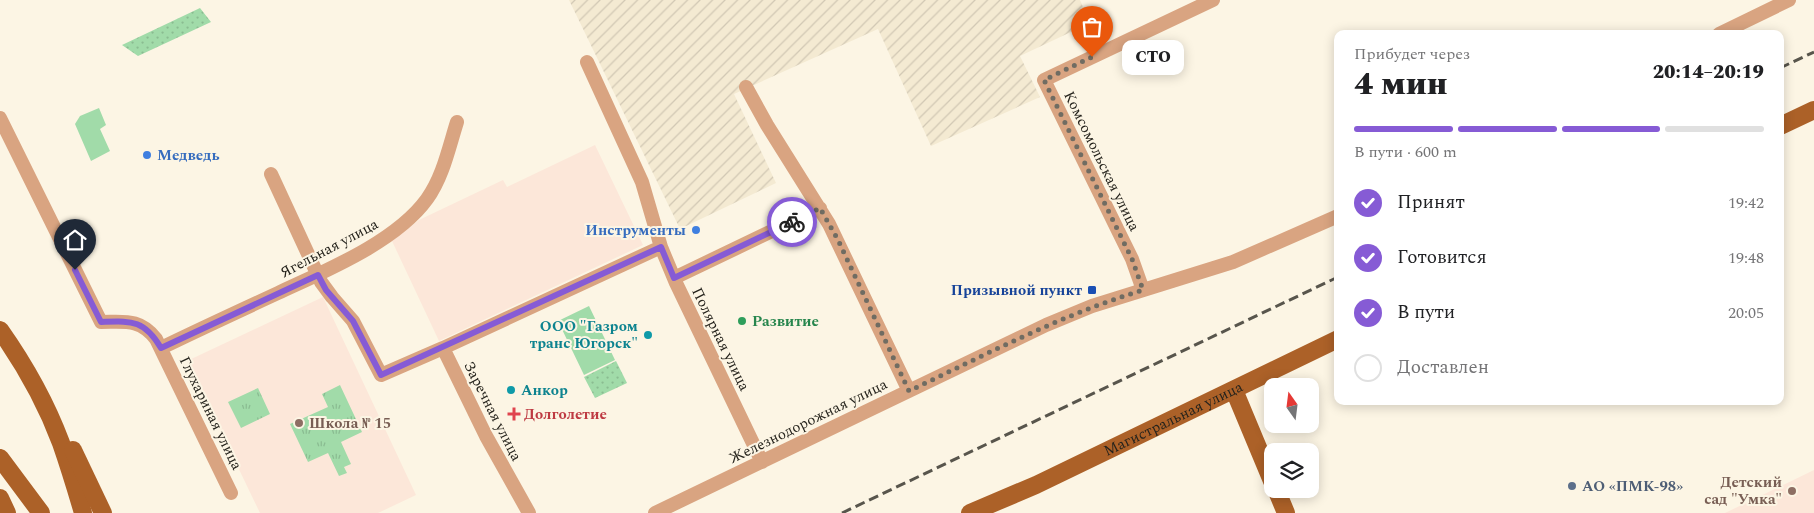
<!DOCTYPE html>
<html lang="ru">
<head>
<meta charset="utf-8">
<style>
  body { margin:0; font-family:Spectral,serif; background:#f2f2f2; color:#202124; height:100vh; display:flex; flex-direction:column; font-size:19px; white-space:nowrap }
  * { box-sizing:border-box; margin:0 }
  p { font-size:16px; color:#757577 }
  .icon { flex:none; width:28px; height:28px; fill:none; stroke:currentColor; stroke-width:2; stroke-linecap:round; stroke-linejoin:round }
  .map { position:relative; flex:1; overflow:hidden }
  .sheet { position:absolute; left:1334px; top:30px; width:450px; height:375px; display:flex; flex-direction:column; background:#fff; border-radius:10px; box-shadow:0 2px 12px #0003 }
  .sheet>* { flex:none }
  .needle { width:32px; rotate:346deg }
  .fabs { position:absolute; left:1264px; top:378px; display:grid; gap:10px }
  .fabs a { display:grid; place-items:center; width:55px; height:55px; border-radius:10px; background:#fff; box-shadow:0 2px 12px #0003; font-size:25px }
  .pin { position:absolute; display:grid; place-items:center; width:42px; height:42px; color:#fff; margin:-51px -21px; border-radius:50% 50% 50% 0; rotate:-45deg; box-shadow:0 0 5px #0007 }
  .pin .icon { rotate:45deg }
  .courier { position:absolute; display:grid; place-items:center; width:50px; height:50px; margin:-25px; border:4px solid #865bd5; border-radius:50%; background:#fff; color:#222; box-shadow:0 1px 6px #0007 }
  .bubble { position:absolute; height:35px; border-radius:10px; background:#fff; box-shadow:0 2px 12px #0003; font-size:16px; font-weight:800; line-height:35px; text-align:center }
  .overview em { font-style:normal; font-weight:800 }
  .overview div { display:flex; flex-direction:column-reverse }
  .overview { display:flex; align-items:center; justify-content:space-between; height:85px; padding:0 20px }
  h1 { font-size:32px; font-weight:800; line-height:38px }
  .bar { display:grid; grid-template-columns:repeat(4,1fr); gap:8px 5px; align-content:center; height:60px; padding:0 20px }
  .bar i { height:6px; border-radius:4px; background:#e0e0e0 }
  .bar .active { background:#865bd5 }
  .bar p { grid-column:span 4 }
  ol { padding:0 20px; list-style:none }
  li { display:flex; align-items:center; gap:15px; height:55px }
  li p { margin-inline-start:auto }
  li .icon { padding:5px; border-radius:50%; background:#865bd5; color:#fff; stroke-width:4 }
  li:last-child { color:#757577 }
  li i { width:28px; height:28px; border:2px solid #e0e0e0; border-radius:50% }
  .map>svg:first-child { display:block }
</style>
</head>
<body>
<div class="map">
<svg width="1814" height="513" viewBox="0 0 1814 513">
  <defs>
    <pattern id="industrial-furrows" width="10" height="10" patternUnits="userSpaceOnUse" patternTransform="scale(1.25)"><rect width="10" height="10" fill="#f4ead2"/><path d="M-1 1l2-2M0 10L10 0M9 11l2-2" fill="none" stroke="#d1c8b4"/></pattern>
    <pattern id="grass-tufts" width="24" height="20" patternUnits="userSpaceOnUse" patternTransform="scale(1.25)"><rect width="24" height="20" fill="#a1dba9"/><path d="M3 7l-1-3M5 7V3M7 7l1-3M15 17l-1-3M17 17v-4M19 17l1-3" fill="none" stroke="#8abc91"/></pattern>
    <pattern id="park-dots" width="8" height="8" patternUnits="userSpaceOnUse" patternTransform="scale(1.25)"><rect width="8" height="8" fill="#a1dba9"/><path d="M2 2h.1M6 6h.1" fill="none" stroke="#8abc91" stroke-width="1.8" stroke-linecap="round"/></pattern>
  </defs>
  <rect width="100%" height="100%" fill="#fcf5e4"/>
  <path fill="url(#industrial-furrows)" d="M 569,0 L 1080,0 L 1090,23 L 1020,56 L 1040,97 L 931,146 L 878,29 L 734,94 L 776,183 L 680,229 Z"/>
  <path fill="#fce7d9" d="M 595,145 L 643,245 L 439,341 L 392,241 L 419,220 L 503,180 L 507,187 Z
    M 323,297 L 416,495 L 378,513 L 260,513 L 187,361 Z
    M 1814,470 L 1814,513 L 1725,513 Z"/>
  <path fill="url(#grass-tufts)" d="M 340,385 L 362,432 L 341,442 L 351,464 L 344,467 L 347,473 L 339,476 L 328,453 L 308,462 L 290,424 L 328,407 L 322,394 Z
    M 258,388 L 270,414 L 241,428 L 228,402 Z"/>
  <path fill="url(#park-dots)" d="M 200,8 L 211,22 L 138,56 L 122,45 Z
    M 616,361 L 627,383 L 595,398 L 584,377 Z"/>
  <path fill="#a1dba9" d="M 99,108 L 106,125 L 100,129 L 110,151 L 91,161 L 75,124 L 80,116 Z
    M 589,306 L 615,360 L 584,375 L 558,321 Z"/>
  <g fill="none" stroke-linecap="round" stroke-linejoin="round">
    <path stroke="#d9a481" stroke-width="14" d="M 1719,34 L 1789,0
      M 587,62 L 642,182 L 661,247 L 676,283 L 762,462
      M 746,87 L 767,125 L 829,224 L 909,391
      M 0,118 L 101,322 C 124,322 140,318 156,339 L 231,493
      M 271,174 L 321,282 L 332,297 L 353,321 L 381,375 L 443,348 L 486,436 L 529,513
      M 674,278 L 820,208
      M 1143,290 L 1132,259 L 1044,80 L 1213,0
      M 161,348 C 200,329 239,311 278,293 C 325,271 396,242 427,199 C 443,177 449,147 457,122
      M 443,348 L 661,247
      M 655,513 L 1046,325 L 1092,306 L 1233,262 L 1338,216"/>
    <g stroke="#ac6128" stroke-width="18">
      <path d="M 1780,126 L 1814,110"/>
      <path d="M 0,330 C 24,364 46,403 61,443 C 69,466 76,489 83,513"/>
      <path d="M 1234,390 L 1272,481"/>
      <path d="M 73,450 L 103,513"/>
      <path d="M 0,458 L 41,513"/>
      <path d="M 1276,489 L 1286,513"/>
      <path d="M 0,498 L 7,513"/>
      <path id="s1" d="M 970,513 L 1036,485 L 1338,339"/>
    </g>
    <path stroke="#58554c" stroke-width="3" stroke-dasharray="10 5" stroke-linecap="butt" d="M 1780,68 L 1814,52
      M 842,513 L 1338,277"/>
  </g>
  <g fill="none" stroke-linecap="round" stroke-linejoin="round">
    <path stroke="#706c62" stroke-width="5" stroke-dasharray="0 9" d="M 792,222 L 820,208 L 838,240 L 909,391 C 987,354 1061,315 1143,290 L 1132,259 L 1044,80 L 1092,57"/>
    <path stroke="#865bd5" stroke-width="6" d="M 75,270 L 101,322 C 131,321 144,319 161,348 L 318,275 L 326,290 L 353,321 L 381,375 L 661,247 L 674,278 L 792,222"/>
  </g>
  <g fill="#3f7fe0" stroke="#fcf5e4" stroke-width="2">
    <circle cx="147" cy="155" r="5"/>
    <circle cx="696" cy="230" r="5"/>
  </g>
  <rect fill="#1a4fb4" stroke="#fcf5e4" stroke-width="2" x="1087" y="285" width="10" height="10" rx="2.5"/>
  <circle fill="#2e9e5b" stroke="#fcf5e4" stroke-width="2" cx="742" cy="321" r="5"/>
  <g fill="#0f9aa8" stroke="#fcf5e4" stroke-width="2">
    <circle cx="648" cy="335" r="5"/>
    <circle cx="511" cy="390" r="5"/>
  </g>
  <path fill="#e0444e" stroke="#fcf5e4" stroke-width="2" d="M511.5 406.5h5v5h5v5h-5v5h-5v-5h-5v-5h5z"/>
  <g fill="#8d6e63" stroke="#fcf5e4" stroke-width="2">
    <circle cx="299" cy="423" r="5"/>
    <circle cx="1792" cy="491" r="5"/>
  </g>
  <circle fill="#5c6f8a" stroke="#fcf5e4" stroke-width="2" cx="1572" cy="486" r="5"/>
  <g text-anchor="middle" stroke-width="4" stroke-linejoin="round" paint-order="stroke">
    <g font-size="15" font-weight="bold" fill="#366cbe" stroke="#fcf5e4" text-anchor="start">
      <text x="157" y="160">Медведь</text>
      <text x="686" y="235" text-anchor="end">Инструменты</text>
    </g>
    <g font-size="15" fill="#25231c" stroke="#fcf5e4">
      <text transform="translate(1102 161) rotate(64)" y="5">Комсомольская улица</text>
      <text transform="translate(329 248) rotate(-28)" y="5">Ягельная улица</text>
      <text transform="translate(721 339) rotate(64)" y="5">Полярная улица</text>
      <text transform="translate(493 411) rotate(63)" y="5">Заречная улица</text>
      <text transform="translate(211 413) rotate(64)" y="5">Глухариная улица</text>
      <text dy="5" stroke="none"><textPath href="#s1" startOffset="224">Магистральная улица</textPath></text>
      <text transform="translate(808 421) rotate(-26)" y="5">Железнодорожная улица</text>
    </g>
    <g font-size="15" font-weight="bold" fill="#164399" stroke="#fcf5e4" text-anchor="end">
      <text x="1082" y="295">Призывной пункт</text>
    </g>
    <g font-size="15" font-weight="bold" fill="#27864d" stroke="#fcf5e4" text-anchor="start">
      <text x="752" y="326">Развитие</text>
    </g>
    <g font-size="15" font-weight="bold" fill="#0d838f" stroke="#fcf5e4" text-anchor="end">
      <text x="638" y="331">ООО "Газром<tspan x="638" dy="17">транс Югорск"</tspan></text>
      <text x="521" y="395" text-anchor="start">Анкор</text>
    </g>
    <g font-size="15" font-weight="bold" fill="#be3a42" stroke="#fcf5e4" text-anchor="start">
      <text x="524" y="419">Долголетие</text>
    </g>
    <g font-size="15" font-weight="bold" fill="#785e54" stroke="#fcf5e4" text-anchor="start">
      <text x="309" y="428">Школа № 15</text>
      <text x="1782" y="487" text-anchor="end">Детский<tspan x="1782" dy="17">сад "Умка"</tspan></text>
    </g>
    <g font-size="15" font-weight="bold" fill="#4e5e75" stroke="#fcf5e4" text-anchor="start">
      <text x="1582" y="491">АО «ПМК-98»</text>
    </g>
  </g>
</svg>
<div class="fabs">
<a><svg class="needle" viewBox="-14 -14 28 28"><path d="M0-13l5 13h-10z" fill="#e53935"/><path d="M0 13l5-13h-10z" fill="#757577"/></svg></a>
<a><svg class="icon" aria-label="layers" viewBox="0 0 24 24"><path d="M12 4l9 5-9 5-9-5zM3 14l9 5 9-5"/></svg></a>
</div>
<div class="pin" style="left:1092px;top:57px;background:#ea580c"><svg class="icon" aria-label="bag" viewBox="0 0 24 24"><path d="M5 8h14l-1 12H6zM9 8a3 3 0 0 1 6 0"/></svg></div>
<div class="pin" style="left:75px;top:270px;background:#1f2937"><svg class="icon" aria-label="home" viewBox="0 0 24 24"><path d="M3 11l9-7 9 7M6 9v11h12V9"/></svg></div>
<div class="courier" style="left:792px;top:222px"><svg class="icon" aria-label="bike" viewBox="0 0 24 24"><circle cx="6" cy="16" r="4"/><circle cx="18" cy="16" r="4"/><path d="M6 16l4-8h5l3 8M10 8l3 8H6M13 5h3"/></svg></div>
<div class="bubble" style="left:1122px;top:40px;width:62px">СТО</div>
<section class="sheet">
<div class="overview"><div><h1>4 мин</h1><p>Прибудет через</p></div><em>20:14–20:19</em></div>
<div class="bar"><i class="active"></i><i class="active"></i><i class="active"></i><i></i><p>В пути · 600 m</p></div>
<ol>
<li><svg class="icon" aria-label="check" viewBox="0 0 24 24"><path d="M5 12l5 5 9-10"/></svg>Принят<p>19:42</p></li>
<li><svg class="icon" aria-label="check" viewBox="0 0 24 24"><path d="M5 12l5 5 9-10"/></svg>Готовится<p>19:48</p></li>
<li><svg class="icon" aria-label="check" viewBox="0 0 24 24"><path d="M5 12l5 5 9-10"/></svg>В пути<p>20:05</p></li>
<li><i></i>Доставлен</li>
</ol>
</section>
</div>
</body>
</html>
